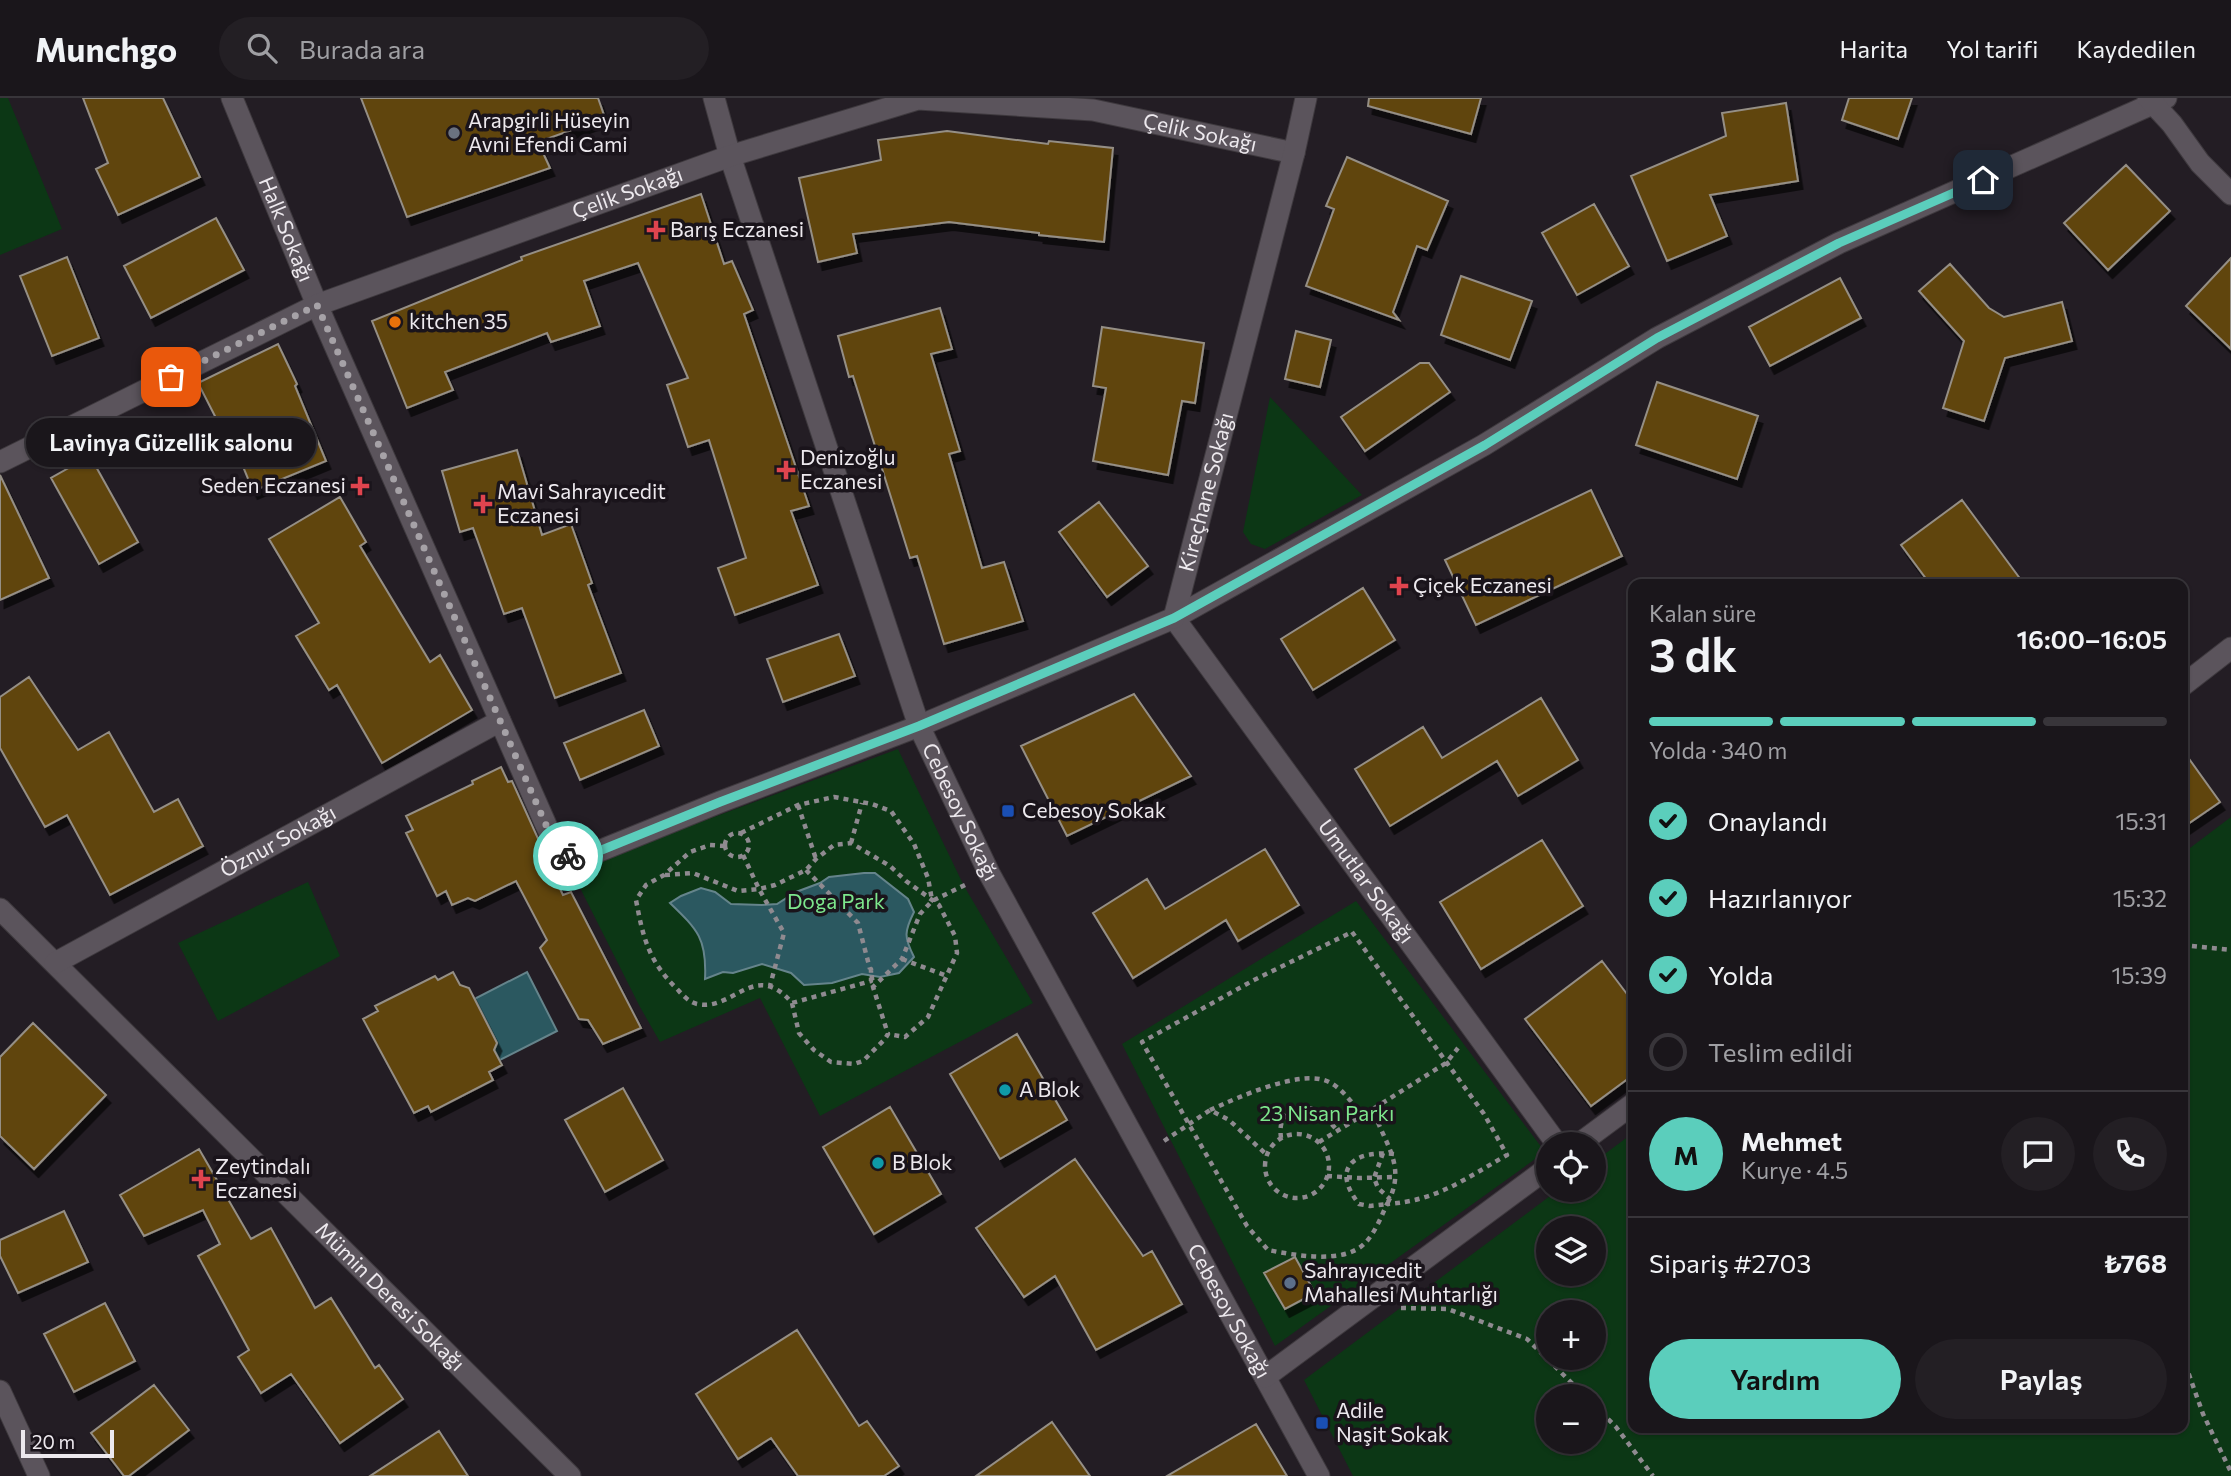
<!DOCTYPE html>
<html lang="tr">
<head>
<meta charset="utf-8">
<style>
  body { margin:0; font-family:Commissioner,sans-serif; background:#231f24; color:#f1f3f6; height:100vh; display:flex; flex-direction:column; font-size:26px; white-space:nowrap }
  * { box-sizing:border-box; margin:0 }
  p { font-size:23px; color:#9f9fa3 }
  .icon { flex:none; width:38px; height:38px; fill:none; stroke:currentColor; stroke-width:2; stroke-linecap:round; stroke-linejoin:round }
  .map { position:relative; flex:1; overflow:hidden }
  .drawer { position:absolute; left:1628px; top:481px; width:560px; height:854px; display:flex; flex-direction:column; background:#1a161b; border-radius:14px; box-shadow:0 2px 5px #0004,0 0 0 2px #38353a }
  .drawer>* { flex:none }
  .tools { position:absolute; left:1536px; top:1034px; display:grid; gap:14px }
  .tools a { display:grid; place-items:center; width:70px; height:70px; border-radius:50%; background:#1a161b; box-shadow:0 2px 5px #0004,0 0 0 2px #38353a; font-size:35px }
  .scale { position:absolute; left:21px; bottom:18px; width:93px; box-sizing:border-box; padding-left:7px; border:4px solid #ede9ee; border-top:0; font-size:19px; line-height:24px; white-space:nowrap; color:#ede9ee; -webkit-text-stroke:5px #1a141b; paint-order:stroke }
  .pin { position:absolute; display:grid; place-items:center; width:60px; height:60px; color:#fff; margin:-30px; border-radius:14px; box-shadow:0 4px 10px #0006 }
  .courier { position:absolute; display:grid; place-items:center; width:70px; height:70px; margin:-35px; border:5px solid #5bcebc; border-radius:50%; background:#fff; color:#222; box-shadow:0 2px 9px #0007 }
  .bubble { position:absolute; height:49px; border-radius:24px; background:#1a161b; box-shadow:0 2px 5px #0004,0 0 0 2px #38353a; font-size:23px; font-weight:600; line-height:49px; text-align:center }
  .head em { font-style:normal; font-weight:600 }
  .head div { display:flex; flex-direction:column-reverse }
  .head { display:flex; align-items:center; justify-content:space-between; height:119px; padding:0 21px }
  h1 { font-size:46px; font-weight:600; line-height:52px }
  .bar { display:grid; grid-template-columns:repeat(4,1fr); gap:10px 7px; align-content:center; height:84px; padding:0 21px }
  .bar i { height:9px; border-radius:5px; background:#38353a }
  .bar .on { background:#5bcebc }
  .bar p { grid-column:span 4 }
  .line { display:flex; align-items:center; gap:18px; padding:0 21px; border-top:2px solid #38353a }
  .line div { flex:1 }
  .round { display:grid; place-items:center; flex:none; width:74px; height:74px; border-radius:37px; background:#231f24 }
  ol { padding:0 21px; list-style:none }
  li { display:flex; align-items:center; gap:21px; height:77px }
  li p { margin-inline-start:auto }
  li .icon { padding:7px; border-radius:50%; background:#5bcebc; color:#111; stroke-width:4 }
  li:last-child { color:#9f9fa3 }
  li i { width:38px; height:38px; border:4px solid #38353a; border-radius:50% }
  .primary-button { display:flex; gap:14px; margin-top:auto; padding:14px 21px }
  .primary-button a { flex:1; height:80px; border-radius:42px; background:#5bcebc; color:#111; font-size:28px; font-weight:600; line-height:80px; text-align:center }
  .primary-button a+a { background:#231f24; color:#f1f3f6 }
  header { display:flex; align-items:center; gap:42px; box-sizing:border-box; height:98px; padding:0 35px; background:#1a161b; border-bottom:2px solid #38353a }
  header strong { font-size:33px }
  nav { display:flex; gap:38px; margin-inline-start:auto; font-size:24px }
  .search { width:490px; height:63px; background:#231f24; display:flex; align-items:center; gap:18px; box-sizing:border-box; padding:0 24px; border-radius:38px; color:#9f9fa3; font-size:26px }
  .map>svg:first-child { display:block }
</style>
</head>
<body>
<header>
<strong>Munchgo</strong>
<div class="search"><svg class="icon" aria-label="search" viewBox="0 0 24 24"><circle cx="10" cy="10" r="6"/><path d="M15 15l6 6"/></svg>Burada ara</div>
<nav><a>Harita</a><a>Yol tarifi</a><a>Kaydedilen</a></nav>
</header>
<div class="map">
<svg width="2231" height="1378" viewBox="0 0 2231 1378">
  <defs>
    <filter id="shadow"><feDropShadow dx="4.5" dy="8" stdDeviation="0" flood-color="#0009"/></filter>
  </defs>
  <rect width="100%" height="100%" fill="#231d24"/>
  <path fill="#0c3715" fill-rule="evenodd" d="M 0,0 L 8,0 L 62,131 L 0,157 Z
    M 1270,299 L 1362,397 L 1265,451 L 1251,446 L 1243,434 Z
    M 898,651 L 964,788 L 1033,905 L 820,1018 L 760,900 L 660,944 L 640,909 L 571,772 Z
    M 2231,719 L 2231,1378 L 1353,1378 L 1304,1282 L 1558,1092 L 1594,1092 L 1594,1064 L 1633,1035 L 1633,1330 L 2182,1330 L 2182,756 ZM 1549,1130 L 1594,1130 L 1594,1176 L 1549,1176 ZM 1594,1214 L 1594,1260 L 1549,1260 L 1549,1214 ZM 1594,1298 L 1594,1344 L 1549,1344 L 1549,1298 Z
    M 308,784 L 340,858 L 218,923 L 178,845 Z
    M 1356,803 L 1545,1054 L 1275,1248 L 1122,946 Z"/>
  <path fill="#2b5860" stroke="#65848b" stroke-width="2" d="M 864,775 L 875,775 L 908,801 L 914,814 C 904,834 904,839 914,859 L 899,875 L 880,879 L 862,876 L 832,885 L 804,887 L 791,875 L 762,866 L 733,875 L 723,874 L 705,881 C 707,841 698,832 670,805 L 681,798 L 701,790 L 715,794 L 731,806 L 762,807 L 777,806 L 796,794 L 820,785 L 829,779 Z
    M 527,874 L 557,933 L 484,970 L 455,911 Z"/>
  <path fill="#614410" stroke="#958f85" stroke-width="2" filter="url(#shadow)" d="M 83,0 L 163,0 L 200,79 L 118,117 L 96,71 L 108,65 Z
    M 361,0 L 598,0 L 605,20 L 538,44 L 550,70 L 407,119 Z
    M 1369,0 L 1481,0 L 1471,36 L 1368,8 Z
    M 1849,0 L 1912,0 L 1898,41 L 1842,22 Z
    M 1786,5 L 1798,83 L 1710,97 L 1727,138 L 1667,163 L 1631,78 L 1726,38 L 1722,15 Z
    M 947,33 L 1048,46 L 1049,43 L 1113,50 L 1104,144 L 1039,137 L 1039,135 L 949,124 L 853,136 L 857,155 L 818,164 L 799,80 L 881,62 L 878,42 Z
    M 1347,59 L 1448,103 L 1427,152 L 1417,148 L 1393,214 L 1399,222 L 1306,188 L 1334,111 L 1326,108 Z
    M 2126,67 L 2170,113 L 2108,172 L 2064,125 Z
    M 701,96 L 724,166 L 732,163 L 753,212 L 744,216 L 809,408 L 791,413 L 818,487 L 735,517 L 718,470 L 746,460 L 709,342 L 688,349 L 667,287 L 688,280 L 638,165 L 584,183 L 600,228 L 551,244 L 547,235 L 445,274 L 453,292 L 407,310 L 372,223 L 522,162 L 521,159 Z
    M 1594,106 L 1629,168 L 1577,197 L 1542,135 Z
    M 216,120 L 244,172 L 151,220 L 124,168 Z
    M 67,159 L 99,240 L 52,258 L 20,178 Z
    M 2231,160 L 2231,251 L 2186,208 Z
    M 1950,166 L 1989,210 L 2004,219 L 2062,204 L 2072,243 L 2005,260 L 1984,323 L 1943,310 L 1964,243 L 1919,193 Z
    M 1461,178 L 1532,203 L 1510,262 L 1441,237 Z
    M 1840,180 L 1861,220 L 1770,268 L 1749,229 Z
    M 940,210 L 952,251 L 931,256 L 960,353 L 949,356 L 982,470 L 1004,464 L 1023,523 L 944,546 L 917,458 L 910,460 L 853,278 L 849,279 L 838,238 Z
    M 1102,229 L 1204,245 L 1195,305 L 1182,303 L 1168,377 L 1093,363 L 1106,290 L 1093,288 Z
    M 1296,233 L 1331,242 L 1320,289 L 1285,281 Z
    M 278,246 L 297,286 L 295,288 L 326,363 L 253,393 L 224,322 L 218,324 L 198,285 Z
    M 1420,265 L 1429,265 L 1450,294 L 1365,353 L 1341,319 Z
    M 1657,284 L 1758,318 L 1737,381 L 1636,347 Z
    M 517,352 L 542,437 L 571,426 L 592,485 L 588,487 L 621,575 L 555,600 L 522,510 L 504,516 L 473,430 L 460,434 L 442,373 Z
    M 90,358 L 138,444 L 99,466 L 51,380 Z
    M 0,377 L 49,480 L 0,502 Z
    M 1591,392 L 1622,458 L 1476,527 L 1445,462 Z
    M 340,399 L 366,444 L 360,448 L 430,564 L 440,557 L 472,612 L 382,665 L 337,587 L 329,592 L 296,538 L 319,525 L 269,441 Z
    M 1962,402 L 2024,486 L 1930,486 L 1901,447 Z
    M 1099,404 L 1148,468 L 1107,499 L 1059,434 Z
    M 1363,490 L 1395,542 L 1313,592 L 1281,541 Z
    M 839,536 L 855,578 L 783,604 L 767,561 Z
    M 29,579 L 78,652 L 109,634 L 154,714 L 178,701 L 203,748 L 110,797 L 67,717 L 45,729 L 0,650 L 0,599 Z
    M 1134,596 L 1191,678 L 1067,738 L 1021,648 Z
    M 1541,600 L 1578,662 L 1518,698 L 1497,663 L 1390,728 L 1355,671 L 1423,629 L 1442,660 Z
    M 644,612 L 659,648 L 580,682 L 564,645 Z
    M 2182,651 L 2220,704 L 2182,730 Z
    M 501,669 L 508,684 L 512,683 L 540,745 L 538,746 L 563,797 L 571,794 L 641,930 L 603,946 L 588,922 L 579,921 L 540,850 L 547,842 L 516,783 L 475,803 L 468,800 L 452,807 L 446,793 L 437,798 L 406,735 L 413,732 L 406,718 L 473,686 L 472,683 Z
    M 1542,742 L 1583,808 L 1481,871 L 1440,804 Z
    M 1265,751 L 1299,807 L 1238,843 L 1226,822 L 1133,880 L 1093,815 L 1147,781 L 1165,811 Z
    M 1602,863 L 1633,904 L 1633,977 L 1591,1008 L 1525,921 Z
    M 453,874 L 460,887 L 469,890 L 497,945 L 494,952 L 502,967 L 489,974 L 493,982 L 431,1014 L 428,1008 L 414,1015 L 363,921 L 378,913 L 375,908 L 435,878 L 438,882 Z
    M 33,925 L 106,997 L 34,1071 L 0,1038 L 0,959 Z
    M 1017,936 L 1067,1022 L 1000,1061 L 950,976 Z
    M 623,990 L 663,1062 L 605,1094 L 565,1022 Z
    M 890,1009 L 941,1096 L 874,1136 L 823,1049 Z
    M 199,1051 L 251,1141 L 271,1130 L 315,1210 L 331,1200 L 375,1270 L 379,1267 L 403,1301 L 340,1345 L 291,1276 L 261,1295 L 238,1259 L 249,1252 L 198,1158 L 220,1146 L 203,1112 L 144,1138 L 120,1097 Z
    M 1075,1061 L 1143,1158 L 1152,1153 L 1182,1206 L 1096,1252 L 1055,1178 L 1024,1199 L 976,1130 Z
    M 64,1113 L 88,1164 L 18,1195 L 0,1158 L 0,1142 Z
    M 1295,1159 L 1315,1195 L 1285,1211 L 1264,1175 Z
    M 105,1205 L 135,1263 L 74,1294 L 44,1236 Z
    M 797,1232 L 859,1328 L 867,1323 L 899,1368 L 884,1378 L 798,1378 L 771,1340 L 738,1361 L 696,1296 Z
    M 154,1287 L 189,1332 L 129,1378 L 124,1378 L 91,1335 Z
    M 1052,1324 L 1090,1378 L 976,1378 Z
    M 1256,1326 L 1287,1378 L 1167,1378 Z
    M 439,1333 L 468,1378 L 370,1378 Z"/>
  <g fill="none" stroke-linecap="round" stroke-linejoin="round">
    <defs>
      <g id="minor">
        <path id="s1" d="M 232,0 L 317,207 L 546,727 C 555,746 556,754 577,762 L 720,704 L 919,628 L 1174,520 L 1484,347 L 1657,240 L 1839,145 L 2166,0"/>
        <path id="s2" d="M 714,0 L 730,58 L 919,628 L 989,775 L 1319,1378"/>
        <path d="M 2148,0 L 2172,26 L 2200,65 L 2231,96"/>
        <path id="s3" d="M 0,364 L 317,207 L 730,58 L 918,1 L 1093,12 L 1294,55"/>
        <path id="s4" d="M 1174,520 L 1557,1046"/>
        <path id="s5" d="M 1174,520 L 1294,55 L 1306,0"/>
        <path d="M 2182,588 L 2231,550"/>
        <path id="s6" d="M 0,811 L 570,1378"/>
        <path id="s7" d="M 55,865 L 500,623"/>
        <path d="M 1579,1046 L 1633,1006"/>
        <path d="M 1265,1279 L 1549,1069"/>
        <path d="M 0,1293 L 39,1378"/>
      </g>
    </defs>
    <use href="#minor" stroke="#3e393e" stroke-width="23"/>
    <path stroke="#8f8a90" stroke-width="4.5" stroke-dasharray="5 5" stroke-linecap="butt" d="M 798,707 L 816,761
      M725 747a12 12 0 1 1 24 0a12 12 0 1 1-24 0Z
      M 741,735 L 798,707 L 834,699 L 872,706 L 891,713 L 914,746 L 928,780 L 932,802
      M 851,745 L 862,705
      M 725,748 L 710,747 L 690,754 L 664,777 L 646,787 L 636,802 C 643,839 648,862 676,890 C 682,896 688,904 697,906 C 733,914 755,861 792,905 L 871,883 L 871,871 L 873,889 L 902,861 L 920,816 L 932,803 L 967,786
      M 743,757 L 759,791 L 784,835 L 770,888
      M 806,772 L 858,825 L 870,871
      M 665,777 L 693,775 L 738,793 L 759,791 L 775,787 L 806,772 L 816,761 L 834,747 L 851,745 L 890,768 L 906,783 L 939,807 L 955,838 L 957,855 L 928,919 L 905,939 L 888,936
      M 1352,834 L 1484,1016 L 1507,1057 C 1466,1080 1437,1103 1387,1106 C 1381,1119 1375,1135 1365,1145 C 1344,1167 1294,1157 1268,1152 L 1247,1128 L 1142,944 L 1254,882 Z
      M 2182,847 L 2231,852
      M 902,861 L 947,878
      M 792,905 L 799,935 L 814,952 L 831,964 L 854,966 L 863,963 L 885,941 L 888,936 L 873,889
      M 1210,1012 C 1237,1000 1301,970 1329,984 C 1343,991 1353,1006 1363,1019
      M1265 1068a32 32 0 1 1 64 0a32 32 0 1 1-64 0Z
      M 1281,1040 C 1279,1024 1283,1018 1295,1008 C 1318,1009 1323,1017 1338,1033
      M 1164,1043 L 1210,1012 L 1229,1022 L 1267,1057
      M 1319,1044 L 1373,1011
      M 1383,1055 L 1374,1080 L 1378,1090 L 1390,1101
      M 1394,1056 C 1355,1052 1330,1069 1359,1106 L 1370,1108 L 1387,1106 C 1408,1068 1384,1046 1373,1011 L 1446,965 L 1458,950
      M 1327,1078 L 1359,1080 L 1395,1079
      M 1401,1210 L 1448,1211 L 1527,1241 L 1585,1298
      M 2182,1257 L 2203,1316 L 2231,1374
      M 1594,1307 L 1616,1329 L 1653,1378"/>
    <use href="#minor" stroke="#5b545c" stroke-width="21"/>
  </g>
  <g fill="none" stroke-linecap="round" stroke-linejoin="round">
    <path stroke="#a6a2a7" stroke-width="7" stroke-dasharray="0 12.6" d="M 171,279 L 317,207 L 546,727 C 551,738 555,753 568,758"/>
    <path stroke="#5bcebc" stroke-width="9" d="M 568,758 L 577,762 L 720,704 L 919,628 L 1174,520 L 1485,347 L 1657,240 L 1839,145 L 1983,82"/>
  </g>
  <circle fill="#6b7280" stroke="#1a141b" stroke-width="2.5" cx="454" cy="35" r="7"/>
  <g fill="#e0444e" stroke="#1a141b" stroke-width="2.5">
    <path d="M652.5 121.5h7v7h7v7h-7v7h-7v-7h-7v-7h7z"/>
    <path d="M782.5 361.5h7v7h7v7h-7v7h-7v-7h-7v-7h7z"/>
    <path d="M356.5 377.5h7v7h7v7h-7v7h-7v-7h-7v-7h7z"/>
    <path d="M479.5 395.5h7v7h7v7h-7v7h-7v-7h-7v-7h7z"/>
    <path d="M1395.5 477.5h7v7h7v7h-7v7h-7v-7h-7v-7h7z"/>
    <path d="M197.5 1070.5h7v7h7v7h-7v7h-7v-7h-7v-7h7z"/>
  </g>
  <circle fill="#e8710a" stroke="#1a141b" stroke-width="2.5" cx="395" cy="224" r="7"/>
  <g fill="#1a4fb4" stroke="#1a141b" stroke-width="2.5">
    <rect x="1001" y="706" width="14" height="14" rx="3.5"/>
    <rect x="1315" y="1318" width="14" height="14" rx="3.5"/>
  </g>
  <g fill="#0f9aa8" stroke="#1a141b" stroke-width="2.5">
    <circle cx="1005" cy="992" r="7"/>
    <circle cx="878" cy="1065" r="7"/>
  </g>
  <circle fill="#5c6f8a" stroke="#1a141b" stroke-width="2.5" cx="1290" cy="1185" r="7"/>
  <g text-anchor="middle" stroke-width="7" stroke-linejoin="round" paint-order="stroke">
    <g font-size="21" fill="#ede9ee" stroke="#1a141b" text-anchor="start">
      <text x="468" y="30">Arapgirli Hüseyin<tspan x="468" dy="24">Avni Efendi Cami</tspan></text>
      <text x="670" y="139">Barış Eczanesi</text>
      <text x="409" y="231">kitchen 35</text>
      <text x="800" y="367">Denizoğlu<tspan x="800" dy="24">Eczanesi</tspan></text>
      <text x="346" y="395" text-anchor="end">Seden Eczanesi</text>
      <text x="497" y="401">Mavi Sahrayıcedit<tspan x="497" dy="24">Eczanesi</tspan></text>
      <text x="1413" y="495">Çiçek Eczanesi</text>
      <text x="1022" y="720">Cebesoy Sokak</text>
      <text x="1019" y="999">A Blok</text>
      <text x="892" y="1072">B Blok</text>
      <text x="215" y="1076">Zeytindalı<tspan x="215" dy="24">Eczanesi</tspan></text>
      <text x="1304" y="1180">Sahrayıcedit<tspan x="1304" dy="24">Mahallesi Muhtarlığı</tspan></text>
      <text x="1336" y="1320">Adile<tspan x="1336" dy="24">Naşit Sokak</tspan></text>
    </g>
    <g font-size="21" fill="#ede9ee" stroke="#1a141b">
      <text dy="7" stroke="none"><textPath href="#s3" startOffset="1274">Çelik Sokağı</textPath></text>
      <text dy="7" stroke="none"><textPath href="#s3" startOffset="684">Çelik Sokağı</textPath></text>
      <text dy="7" stroke="none"><textPath href="#s1" startOffset="142">Halk Sokağı</textPath></text>
      <text dy="7" stroke="none"><textPath href="#s5" startOffset="130">Kireçhane Sokağı</textPath></text>
      <text dy="7" stroke="none"><textPath href="#s2" startOffset="756">Cebesoy Sokağı</textPath></text>
      <text dy="7" stroke="none"><textPath href="#s7" startOffset="254">Öznur Sokağı</textPath></text>
      <text dy="7" stroke="none"><textPath href="#s4" startOffset="326">Umutlar Sokağı</textPath></text>
      <text dy="7" stroke="none"><textPath href="#s6" startOffset="550">Mümin Deresi Sokağı</textPath></text>
      <text dy="7" stroke="none"><textPath href="#s2" startOffset="1323">Cebesoy Sokağı</textPath></text>
    </g>
    <g font-size="21" fill="#7de68c" stroke="#1a141b">
      <text x="836" y="811">Doga Park</text>
      <text x="1327" y="1023">23 Nisan Parkı</text>
    </g>
  </g>
</svg>
<div class="tools">
<a><svg class="icon" aria-label="locate" viewBox="0 0 24 24"><circle cx="12" cy="12" r="6"/><path d="M12 2v4M12 18v4M2 12h4M18 12h4"/></svg></a>
<a><svg class="icon" aria-label="layers" viewBox="0 0 24 24"><path d="M12 4l9 5-9 5-9-5zM3 14l9 5 9-5"/></svg></a>
<a>+</a>
<a>−</a>
</div>
<div class="scale">20 m</div>
<div class="pin" style="left:171px;top:279px;background:#ea580c"><svg class="icon" aria-label="bag" viewBox="0 0 24 24"><path d="M5 8h14l-1 12H6zM9 8a3 3 0 0 1 6 0"/></svg></div>
<div class="pin" style="left:1983px;top:82px;background:#1f2937"><svg class="icon" aria-label="home" viewBox="0 0 24 24"><path d="M3 11l9-7 9 7M6 9v11h12V9"/></svg></div>
<div class="courier" style="left:568px;top:758px"><svg class="icon" aria-label="bike" viewBox="0 0 24 24"><circle cx="6" cy="16" r="4"/><circle cx="18" cy="16" r="4"/><path d="M6 16l4-8h5l3 8M10 8l3 8H6M13 5h3"/></svg></div>
<div class="bubble" style="left:26px;top:320px;width:290px">Lavinya Güzellik salonu</div>
<section class="drawer">
<div class="head"><div><h1>3 dk</h1><p>Kalan süre</p></div><em>16:00–16:05</em></div>
<div class="bar"><i class="on"></i><i class="on"></i><i class="on"></i><i></i><p>Yolda · 340 m</p></div>
<ol>
<li><svg class="icon" aria-label="check" viewBox="0 0 24 24"><path d="M5 12l5 5 9-10"/></svg>Onaylandı<p>15:31</p></li>
<li><svg class="icon" aria-label="check" viewBox="0 0 24 24"><path d="M5 12l5 5 9-10"/></svg>Hazırlanıyor<p>15:32</p></li>
<li><svg class="icon" aria-label="check" viewBox="0 0 24 24"><path d="M5 12l5 5 9-10"/></svg>Yolda<p>15:39</p></li>
<li><i></i>Teslim edildi</li>
</ol>
<div class="line" style="height:126px"><b class="round" style="background:#5bcebc;color:#111">M</b><div><b>Mehmet</b><p>Kurye · 4.5</p></div><a class="round"><svg class="icon" aria-label="chat" viewBox="0 0 24 24"><path d="M4 5h16v11H9l-5 4z"/></svg></a><a class="round"><svg class="icon" aria-label="phone" viewBox="0 0 24 24"><path d="M5 4h4l2 5-3 2q2 4 5 5l2-3 5 2v4C11 20 4 13 5 4z"/></svg></a></div>
<div class="line" style="height:91px"><div>Sipariş #2703</div><b>₺768</b></div>
<div class="primary-button"><a>Yardım</a><a>Paylaş</a></div>
</section>
</div>
</body>
</html>
